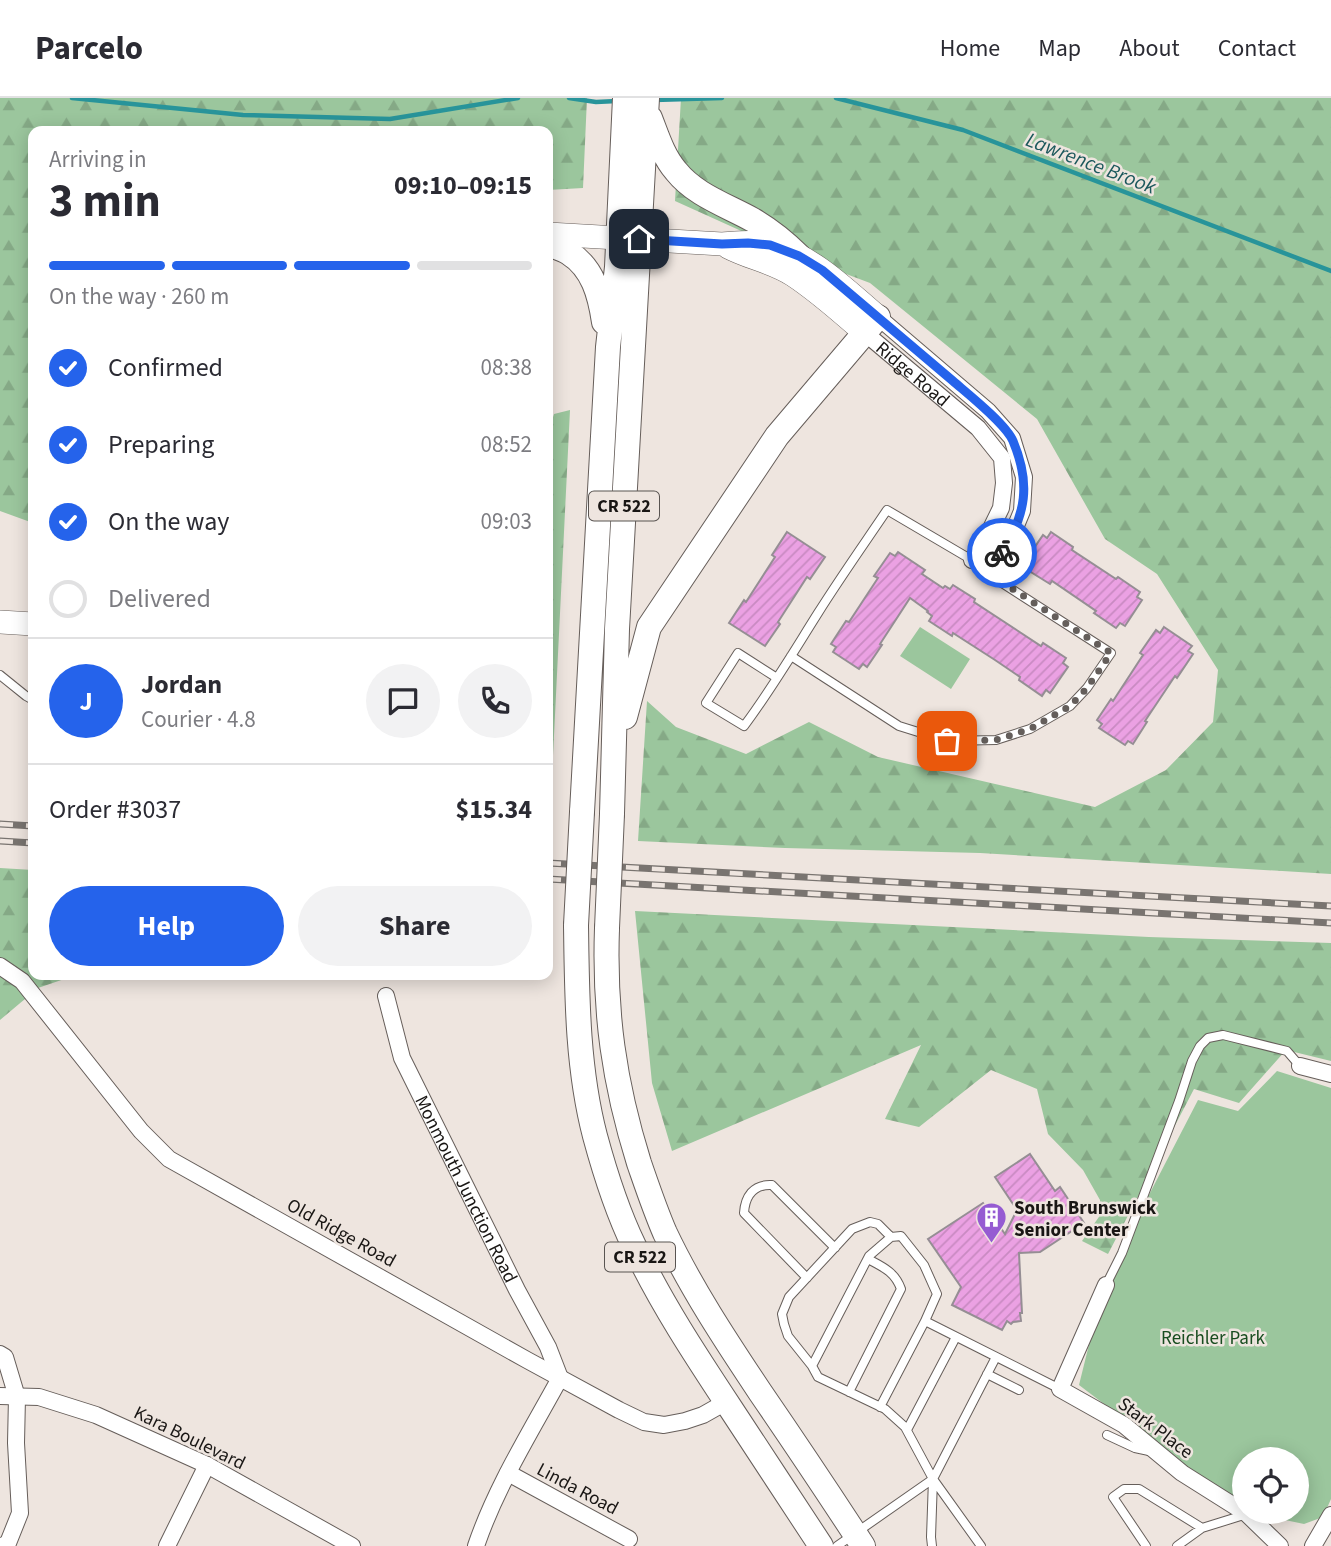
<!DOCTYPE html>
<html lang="en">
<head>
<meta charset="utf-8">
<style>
  body { margin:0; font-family:"Source Sans 3",sans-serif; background:#f2f2f3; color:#2b2b33; height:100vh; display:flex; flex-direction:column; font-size:26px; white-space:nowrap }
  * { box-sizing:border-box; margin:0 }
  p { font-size:23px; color:#7c7c81 }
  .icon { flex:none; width:38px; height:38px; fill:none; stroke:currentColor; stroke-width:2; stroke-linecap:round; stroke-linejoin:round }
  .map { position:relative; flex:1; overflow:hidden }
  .drawer { position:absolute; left:28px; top:28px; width:525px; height:854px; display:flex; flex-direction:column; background:#fff; border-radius:14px; box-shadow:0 4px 18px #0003 }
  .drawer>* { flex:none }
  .controls { position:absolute; left:1232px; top:1349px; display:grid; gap:14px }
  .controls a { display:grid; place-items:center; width:77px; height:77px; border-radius:50%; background:#fff; box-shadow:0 4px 18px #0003; font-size:35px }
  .pin { position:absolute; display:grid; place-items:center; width:60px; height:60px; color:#fff; margin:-30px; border-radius:14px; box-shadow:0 4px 10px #0006 }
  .courier { position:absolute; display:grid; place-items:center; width:70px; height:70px; margin:-35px; border:5px solid #2563eb; border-radius:50%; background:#fff; color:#222; box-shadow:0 2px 9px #0007 }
  .overview em { font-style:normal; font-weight:700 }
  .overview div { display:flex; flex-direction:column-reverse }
  .overview { display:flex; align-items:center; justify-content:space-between; height:119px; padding:0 21px }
  h1 { font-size:46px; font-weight:700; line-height:52px }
  .bar { display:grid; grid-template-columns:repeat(4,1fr); gap:10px 7px; align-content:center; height:84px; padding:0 21px }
  .bar i { height:9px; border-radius:5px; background:#e1e1e2 }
  .bar .current { background:#2563eb }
  .bar p { grid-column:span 4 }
  .line { display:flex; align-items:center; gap:18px; padding:0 21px; border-top:2px solid #e1e1e2 }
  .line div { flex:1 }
  .round { display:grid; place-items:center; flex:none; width:74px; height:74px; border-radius:37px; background:#f2f2f3 }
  ol { padding:0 21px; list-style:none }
  li { display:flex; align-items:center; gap:21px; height:77px }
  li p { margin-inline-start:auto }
  li .icon { padding:7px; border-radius:50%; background:#2563eb; color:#fff; stroke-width:4 }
  li:last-child { color:#7c7c81 }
  li i { width:38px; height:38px; border:4px solid #e1e1e2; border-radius:50% }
  .action { display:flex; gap:14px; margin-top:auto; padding:14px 21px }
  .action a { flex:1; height:80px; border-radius:42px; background:#2563eb; color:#fff; font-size:28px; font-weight:700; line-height:80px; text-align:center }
  .action a+a { background:#f2f2f3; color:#2b2b33 }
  header { display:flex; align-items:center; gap:42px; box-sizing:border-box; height:98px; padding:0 35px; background:#fff; border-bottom:2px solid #e1e1e2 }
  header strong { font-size:33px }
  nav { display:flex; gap:38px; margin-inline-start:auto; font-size:24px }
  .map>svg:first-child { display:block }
</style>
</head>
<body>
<header>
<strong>Parcelo</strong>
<nav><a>Home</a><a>Map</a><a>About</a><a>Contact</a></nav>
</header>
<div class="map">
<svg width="1331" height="1448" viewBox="0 0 1331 1448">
  <defs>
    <pattern id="forest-firs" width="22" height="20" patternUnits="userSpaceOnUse" patternTransform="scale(1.75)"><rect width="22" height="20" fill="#9bc69d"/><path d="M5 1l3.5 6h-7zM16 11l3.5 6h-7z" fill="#85a986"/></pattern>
    <pattern id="building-hatch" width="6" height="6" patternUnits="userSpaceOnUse" patternTransform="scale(1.75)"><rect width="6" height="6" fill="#eba1e3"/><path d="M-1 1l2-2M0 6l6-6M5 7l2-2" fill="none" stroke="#c98ac2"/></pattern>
  </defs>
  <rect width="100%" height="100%" fill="#eee5df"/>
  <path fill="#9bc69d" d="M 920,529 L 970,561 L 951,591 L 900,558 Z
    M 1277,973 L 1331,990 L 1331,1401 L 1323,1419 L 1304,1426 L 1285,1422 L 1263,1414 L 1297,1414 L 1297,1362 L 1244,1362 L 1244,1404 L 1212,1388 L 1079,1287 L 1105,1182 L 1198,1002 L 1238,1013 Z"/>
  <path fill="url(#forest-firs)" d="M 0,0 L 587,0 L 583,90 L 548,92 L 548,33 L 33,33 L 33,425 L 0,413 Z
    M 681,0 L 1331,0 L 1331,776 L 980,755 L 785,750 L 638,743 L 647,603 L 676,629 L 746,656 L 809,624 L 878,659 L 1095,709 L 1166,672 L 1213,624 L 1218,572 L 1157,476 L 1105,441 L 1037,321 L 870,185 L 788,154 L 675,103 Z
    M 570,312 L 549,739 L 548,739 L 548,335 L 554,316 Z
    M 0,770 L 33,772 L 33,877 L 76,877 L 38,890 L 0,922 Z
    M 635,813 L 1149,839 L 1331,845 L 1331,963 L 1286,952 L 1239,1005 L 1194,991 L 1108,1156 L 1082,1143 L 1101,1116 L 1100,1102 L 1083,1072 L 1048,1036 L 1037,991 L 991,972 L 919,1029 L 885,1021 L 921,947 L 672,1053 L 652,985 Z"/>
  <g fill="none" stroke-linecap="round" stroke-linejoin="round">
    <path stroke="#28949a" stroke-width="4.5" d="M 72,0 L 243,17 L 390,21 L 518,0
      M 569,0 L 596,4 L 617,3
      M 836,0 L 963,32 L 1331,173
      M 654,2 L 722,0"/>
  </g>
  <path fill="url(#building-hatch)" stroke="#958e94" stroke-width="2" d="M 787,434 L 825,459 L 810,481 L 807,479 L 778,524 L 780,526 L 765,548 L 729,525 L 744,502 L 746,504 L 775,459 L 772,457 Z
    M 1051,434 L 1073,449 L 1072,452 L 1116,481 L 1118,479 L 1140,494 L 1137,499 L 1142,502 L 1125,528 L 1120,525 L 1116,530 L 1094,515 L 1096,513 L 1052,483 L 1050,486 L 1026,471 L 1030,466 L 1026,462 L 1043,437 L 1047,440 Z
    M 898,454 L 925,472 L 922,476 L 943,490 L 945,488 L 950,491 L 953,487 L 975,501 L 974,504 L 1041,548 L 1043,545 L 1066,560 L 1063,565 L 1068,569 L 1050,595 L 1046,592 L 1042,598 L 1019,582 L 1020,579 L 995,562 L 953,535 L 952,538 L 929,523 L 932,518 L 927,514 L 928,513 L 910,500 L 880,546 L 882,547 L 867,569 L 863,566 L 859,571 L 833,554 L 836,549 L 831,546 L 846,523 L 849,524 L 878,480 L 874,478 L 890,455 L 895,458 Z
    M 1164,529 L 1192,548 L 1188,553 L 1193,556 L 1177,580 L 1175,578 L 1145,623 L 1147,624 L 1133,646 L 1128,643 L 1125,647 L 1099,630 L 1102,626 L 1097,622 L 1111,601 L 1113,603 L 1143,557 L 1140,555 L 1156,532 L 1160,535 Z
    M 1030,1056 L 1055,1093 L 1060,1089 L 1084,1125 L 1040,1154 L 1019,1155 L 1022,1215 L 1020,1215 L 1021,1223 L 1013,1224 L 1011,1226 L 1007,1223 L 1002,1232 L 952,1207 L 961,1189 L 928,1141 L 983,1105 L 1005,1136 L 1017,1112 L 995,1079 Z"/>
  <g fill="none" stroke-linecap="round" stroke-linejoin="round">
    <defs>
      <path id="lane" d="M 0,577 L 26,598 L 33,602
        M 777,580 L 738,555 L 706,605 L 744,628 C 771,592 794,553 818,515 C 840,480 864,446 887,412 L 972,462 L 988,476 L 1111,555 L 1087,590 L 1070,608 L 1030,631 L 996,642 L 947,643 L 899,628 L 791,558
        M 807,1180 L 744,1115 C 745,1099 753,1086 772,1087 L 835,1150
        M 1106,1187 L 1122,1155 L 1179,1003 L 1192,963 L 1200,948 L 1208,940 L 1223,937 L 1287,953 L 1300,968
        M 812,1268 L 788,1238 L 784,1226 L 782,1216 L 789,1199 L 852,1131 L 870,1124 L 878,1126 L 891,1139
        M 987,1276 L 1019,1292
        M 849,1294 L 901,1191 C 895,1174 883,1169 868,1161
        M 880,1309 L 925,1223
        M 907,1332 L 956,1239
        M 1107,1337 L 1135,1350 L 1149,1353
        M 837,1448 L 933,1381 L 996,1259
        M 932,1448 L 931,1439 L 933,1381
        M 981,1448 L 933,1381 L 905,1329 L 885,1311 L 818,1279 L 812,1268 L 869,1158 L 891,1139 L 901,1138 L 924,1167 L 937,1196 L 925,1223 L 1060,1291
        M 1146,1448 L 1113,1399 L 1124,1391 L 1139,1391 L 1202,1430
        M 1177,1448 L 1202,1430 L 1247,1416"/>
      <g id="street">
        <path d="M 878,219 L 988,313 L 1012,340 L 1024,379 L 1022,413 L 1010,442 L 988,476"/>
        <path id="s1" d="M 865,235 L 978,330 L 1002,360 L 1004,385 L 1001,410 L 982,449 L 972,462"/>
        <path d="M 0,868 L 22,883 L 141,1033 L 169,1061 L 527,1262 L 619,1312 L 644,1324 L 664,1327 L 685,1323 L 703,1317 L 726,1304"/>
        <path id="s2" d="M 386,898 L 402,960 L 517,1192 L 548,1249 L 560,1280 C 530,1335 496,1389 476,1448"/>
        <path d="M 1300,968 L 1331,976"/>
        <path d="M 1106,1187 L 1060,1291 L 1124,1327 L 1182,1375 L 1247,1416 L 1280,1448"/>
        <path d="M 0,1256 L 5,1259 L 17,1299 L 16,1345 L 20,1415 L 8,1445 L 2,1448"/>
        <path d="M 0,1298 L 39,1299 L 96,1317 L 207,1367 L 352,1448"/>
        <path d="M 508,1375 L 629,1441"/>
        <path d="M 167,1448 L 207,1367"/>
        <path d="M 1313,1448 L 1331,1417"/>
      </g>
      <path id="secondary" d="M 548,136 L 722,146 C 738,145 755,143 771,147 C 813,158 845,191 878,219
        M 728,149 C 749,160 773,164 793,177 C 819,194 842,215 865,235
        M 0,524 L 33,526"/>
      <path id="primary" d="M 650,20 C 657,38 663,58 676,73 C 695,97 726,107 753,122 C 770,132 785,144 799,158
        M 548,146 C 555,149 563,151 569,155 C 593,170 600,197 604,224
        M 625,619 L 649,529 L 777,338 L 878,219
        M 582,714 L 608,249 L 617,169 L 625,0
        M 612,716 L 617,531 L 647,0
        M 576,827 C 577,897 577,969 595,1038 C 605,1075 617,1113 634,1148 C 661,1205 696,1258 731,1311 C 761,1357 791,1402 821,1448
        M 607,830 C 604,914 614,985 639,1065 C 647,1088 655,1112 665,1135 C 691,1190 726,1243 760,1294 C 795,1345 829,1396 863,1448"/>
    </defs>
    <use href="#lane" stroke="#665e5a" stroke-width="10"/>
    <use href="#street" stroke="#665e5a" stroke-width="18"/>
    <use href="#secondary" stroke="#665e5a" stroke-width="24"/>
    <use href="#primary" stroke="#665e5a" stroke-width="26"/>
    <use href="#lane" stroke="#fff" stroke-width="8"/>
    <use href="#street" stroke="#fff" stroke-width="16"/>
    <use href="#secondary" stroke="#fff" stroke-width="23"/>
    <use href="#primary" stroke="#fff" stroke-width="24"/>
    <defs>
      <path id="rail" d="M 0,726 L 33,728
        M 0,743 L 33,745
        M 548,765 L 1331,808
        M 548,781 L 1331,825"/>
    </defs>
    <use href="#rail" stroke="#797470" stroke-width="7"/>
    <use href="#rail" stroke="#eee5df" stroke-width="4.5" stroke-dasharray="13" stroke-linecap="butt"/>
    <defs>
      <path id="primary-bridge" d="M 576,827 L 582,714
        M 607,830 L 612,716"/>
    </defs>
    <use href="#primary-bridge" stroke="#665e5a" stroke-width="26" stroke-linecap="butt"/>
    <use href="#primary-bridge" stroke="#fff" stroke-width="24"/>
  </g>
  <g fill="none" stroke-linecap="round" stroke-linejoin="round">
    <path stroke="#645e5b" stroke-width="7" stroke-dasharray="0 12.6" d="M 947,643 L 996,642 L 1030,631 L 1070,608 L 1087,590 L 1111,555 L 988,475 L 1002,455"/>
    <path stroke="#2563eb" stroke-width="9" d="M 639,141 L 722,146 L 748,145 L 770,147 L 799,158 L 822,172 C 866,209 909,246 953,283 C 968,296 1006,326 1013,343 C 1031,386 1026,416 1002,455"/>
  </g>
  <defs>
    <symbol id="building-pin" viewBox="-11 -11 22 30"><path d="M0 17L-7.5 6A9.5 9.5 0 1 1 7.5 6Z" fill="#955bd2" stroke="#eee5df"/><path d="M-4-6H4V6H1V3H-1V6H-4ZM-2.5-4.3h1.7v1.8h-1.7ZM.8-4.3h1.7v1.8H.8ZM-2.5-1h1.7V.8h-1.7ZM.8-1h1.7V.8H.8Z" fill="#fff"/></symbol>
  </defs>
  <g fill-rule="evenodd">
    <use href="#building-pin" x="974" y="1102" width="35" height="47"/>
  </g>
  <g text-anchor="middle" stroke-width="5" stroke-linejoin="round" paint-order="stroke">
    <g fill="#eee5df" stroke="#595451" stroke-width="2">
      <rect x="589" y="393.5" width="70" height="29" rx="5"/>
      <rect x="605" y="1144.5" width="70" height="29" rx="5"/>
    </g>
    <g font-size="18" font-weight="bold" fill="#191614">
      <text x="624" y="414">CR 522</text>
      <text x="640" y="1165">CR 522</text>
    </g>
    <g font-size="19" fill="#191614" stroke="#eee5df">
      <text dy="7" stroke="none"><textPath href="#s1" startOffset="63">Ridge Road</textPath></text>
      <text dy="7" stroke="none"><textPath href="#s2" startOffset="210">Monmouth Junction Road</textPath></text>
      <text transform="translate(342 1134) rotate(29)" y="7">Old Ridge Road</text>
      <text transform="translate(1156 1329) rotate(37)" y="7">Stark Place</text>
      <text transform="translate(190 1339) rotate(26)" y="7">Kara Boulevard</text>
      <text transform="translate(578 1390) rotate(28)" y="7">Linda Road</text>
    </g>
    <g font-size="19" font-weight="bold" fill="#191614" stroke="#eee5df" text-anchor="start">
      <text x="1014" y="1116">South Brunswick<tspan x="1014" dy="22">Senior Center</tspan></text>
    </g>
    <g font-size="19" fill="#194d20" stroke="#eee5df">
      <text x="1213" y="1246">Reichler Park</text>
    </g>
    <g font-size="21" font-style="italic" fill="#1c585c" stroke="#eee5df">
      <text transform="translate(1091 65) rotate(21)" y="7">Lawrence Brook</text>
    </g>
  </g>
</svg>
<div class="controls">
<a><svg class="icon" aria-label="locate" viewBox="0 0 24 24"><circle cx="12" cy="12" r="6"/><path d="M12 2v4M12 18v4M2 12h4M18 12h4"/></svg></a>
</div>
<div class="pin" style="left:947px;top:643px;background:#ea580c"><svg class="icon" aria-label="bag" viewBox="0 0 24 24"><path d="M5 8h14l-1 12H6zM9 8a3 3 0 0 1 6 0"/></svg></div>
<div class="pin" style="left:639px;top:141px;background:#1f2937"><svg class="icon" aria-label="home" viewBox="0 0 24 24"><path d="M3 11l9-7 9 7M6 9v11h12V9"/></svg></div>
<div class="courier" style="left:1002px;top:455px"><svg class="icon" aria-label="bike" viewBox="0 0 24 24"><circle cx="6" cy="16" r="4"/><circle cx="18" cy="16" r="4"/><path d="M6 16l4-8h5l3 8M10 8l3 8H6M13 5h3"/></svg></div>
<section class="drawer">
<div class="overview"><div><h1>3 min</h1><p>Arriving in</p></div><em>09:10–09:15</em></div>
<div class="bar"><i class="current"></i><i class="current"></i><i class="current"></i><i></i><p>On the way · 260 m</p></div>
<ol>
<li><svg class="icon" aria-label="check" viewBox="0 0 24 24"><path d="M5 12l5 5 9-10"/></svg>Confirmed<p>08:38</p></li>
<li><svg class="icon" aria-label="check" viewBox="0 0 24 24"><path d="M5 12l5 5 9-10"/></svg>Preparing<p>08:52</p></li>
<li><svg class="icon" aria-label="check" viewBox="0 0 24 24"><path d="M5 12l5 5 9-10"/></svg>On the way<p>09:03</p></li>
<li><i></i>Delivered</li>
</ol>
<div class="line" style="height:126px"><b class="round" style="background:#2563eb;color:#fff">J</b><div><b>Jordan</b><p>Courier · 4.8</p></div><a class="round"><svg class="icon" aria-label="chat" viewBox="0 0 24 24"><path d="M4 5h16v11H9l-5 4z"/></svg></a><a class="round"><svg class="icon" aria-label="phone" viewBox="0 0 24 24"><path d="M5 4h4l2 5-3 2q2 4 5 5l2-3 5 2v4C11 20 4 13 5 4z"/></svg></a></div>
<div class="line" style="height:91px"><div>Order #3037</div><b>$15.34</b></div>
<div class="action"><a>Help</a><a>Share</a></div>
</section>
</div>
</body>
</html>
